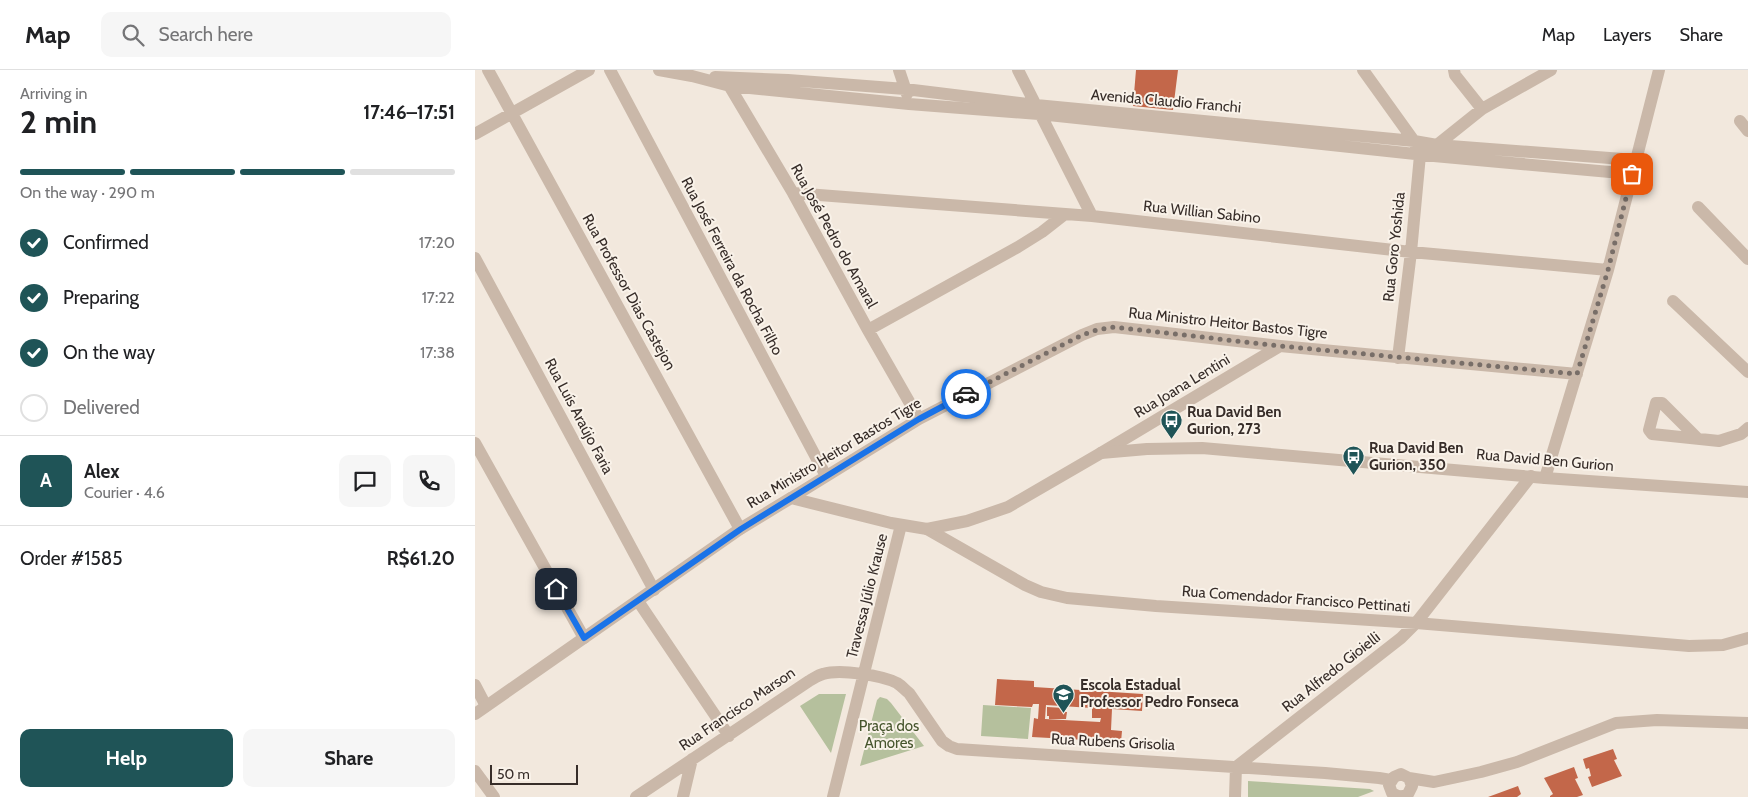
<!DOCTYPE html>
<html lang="en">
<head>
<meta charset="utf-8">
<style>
  body { margin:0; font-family:Cabin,sans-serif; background:#f6f6f6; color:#202124; height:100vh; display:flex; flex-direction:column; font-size:19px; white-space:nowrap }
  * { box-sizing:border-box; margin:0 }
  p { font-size:16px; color:#757577 }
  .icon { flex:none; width:28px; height:28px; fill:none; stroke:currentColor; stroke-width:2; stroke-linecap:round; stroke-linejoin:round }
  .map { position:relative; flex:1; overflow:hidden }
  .details { display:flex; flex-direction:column; background:#fff; width:475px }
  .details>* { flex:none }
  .scale { position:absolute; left:15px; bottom:12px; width:88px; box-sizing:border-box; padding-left:5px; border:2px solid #372d29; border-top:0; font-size:14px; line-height:18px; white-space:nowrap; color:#372d29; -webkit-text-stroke:4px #f9f2e9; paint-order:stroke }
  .pin { position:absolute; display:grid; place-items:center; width:42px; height:42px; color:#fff; margin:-21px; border-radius:10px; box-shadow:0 2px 8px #0006 }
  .courier { position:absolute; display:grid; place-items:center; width:50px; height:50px; margin:-25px; border:4px solid #1a73e8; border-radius:50%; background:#fff; color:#222; box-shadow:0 1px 6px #0007 }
  .overview em { font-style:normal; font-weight:700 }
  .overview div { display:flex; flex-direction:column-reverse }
  .overview { display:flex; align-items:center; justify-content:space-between; height:85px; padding:0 20px }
  h1 { font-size:32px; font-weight:700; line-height:38px }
  .bar { display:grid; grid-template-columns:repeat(4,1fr); gap:8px 5px; align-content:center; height:60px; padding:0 20px }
  .bar i { height:6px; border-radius:4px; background:#e0e0e0 }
  .bar .selected { background:#1f5457 }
  .bar p { grid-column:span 4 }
  .line { display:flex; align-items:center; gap:12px; padding:0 20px; border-top:1px solid #e0e0e0 }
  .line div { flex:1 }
  .round { display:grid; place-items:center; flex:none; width:52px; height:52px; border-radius:10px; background:#f6f6f6 }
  ol { padding:0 20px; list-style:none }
  li { display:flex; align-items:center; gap:15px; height:55px }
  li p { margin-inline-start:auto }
  li .icon { padding:5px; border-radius:50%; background:#1f5457; color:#fff; stroke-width:4 }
  li:last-child { color:#757577 }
  li i { width:28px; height:28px; border:2px solid #e0e0e0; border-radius:50% }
  .cta { display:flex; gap:10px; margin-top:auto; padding:10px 20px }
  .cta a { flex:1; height:58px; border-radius:10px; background:#1f5457; color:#fff; font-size:20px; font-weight:700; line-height:58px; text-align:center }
  .cta a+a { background:#f6f6f6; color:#202124 }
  header { display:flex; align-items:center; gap:30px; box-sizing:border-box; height:70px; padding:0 25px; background:#fff; border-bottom:1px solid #e0e0e0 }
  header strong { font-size:24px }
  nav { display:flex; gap:28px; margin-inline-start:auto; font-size:18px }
  .search { width:350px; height:45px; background:#f6f6f6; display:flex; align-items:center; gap:12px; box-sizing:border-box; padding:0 18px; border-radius:10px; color:#757577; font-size:19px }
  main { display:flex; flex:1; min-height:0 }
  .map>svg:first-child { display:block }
</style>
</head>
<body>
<header>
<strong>Map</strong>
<div class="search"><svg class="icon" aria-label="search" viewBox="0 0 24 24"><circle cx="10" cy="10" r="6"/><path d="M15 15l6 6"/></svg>Search here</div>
<nav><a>Map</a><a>Layers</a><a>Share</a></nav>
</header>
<main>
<section class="details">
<div class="overview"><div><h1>2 min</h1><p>Arriving in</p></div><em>17:46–17:51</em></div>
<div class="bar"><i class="selected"></i><i class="selected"></i><i class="selected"></i><i></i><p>On the way · 290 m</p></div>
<ol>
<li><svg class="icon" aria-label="check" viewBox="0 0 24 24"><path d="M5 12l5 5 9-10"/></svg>Confirmed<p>17:20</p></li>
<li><svg class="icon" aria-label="check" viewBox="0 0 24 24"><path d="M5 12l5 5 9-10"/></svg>Preparing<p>17:22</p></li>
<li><svg class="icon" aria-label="check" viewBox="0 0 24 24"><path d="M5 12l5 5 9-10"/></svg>On the way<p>17:38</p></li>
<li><i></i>Delivered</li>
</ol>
<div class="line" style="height:90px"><b class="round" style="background:#1f5457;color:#fff">A</b><div><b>Alex</b><p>Courier · 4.6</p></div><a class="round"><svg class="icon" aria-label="chat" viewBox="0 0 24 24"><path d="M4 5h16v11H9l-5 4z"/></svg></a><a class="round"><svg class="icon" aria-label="phone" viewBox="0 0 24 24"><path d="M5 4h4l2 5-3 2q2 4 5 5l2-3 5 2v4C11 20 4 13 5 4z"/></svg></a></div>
<div class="line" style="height:65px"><div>Order #1585</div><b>R$61.20</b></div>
<div class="cta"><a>Help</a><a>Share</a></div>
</section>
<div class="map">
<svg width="1273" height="727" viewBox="0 0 1273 727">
  <rect width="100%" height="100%" fill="#f2e8dd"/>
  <path fill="#b5c09d" d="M 344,624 L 371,624 L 356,683 L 325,636 Z
    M 405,627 L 412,629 L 416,633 L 449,676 L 385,696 L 402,630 Z
    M 508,635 L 556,638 L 553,669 L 506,666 Z
    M 773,711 L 895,719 L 899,721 L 883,727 L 773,727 Z"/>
  <path fill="#c3674a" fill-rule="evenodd" d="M 661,0 L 703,0 L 698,40 L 658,36 Z
    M 522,609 L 559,611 L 559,617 L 668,624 L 667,641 L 637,639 L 636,660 L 647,661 L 646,672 L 557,667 L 559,648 L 563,649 L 564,634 L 558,634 L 557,637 L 520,635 ZM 571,635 L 617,638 L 617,648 L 626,648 L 625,652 L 570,649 Z
    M 572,637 L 589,638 L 588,642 L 592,642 L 591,649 L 574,649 L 574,646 L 572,646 Z
    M 1138,679 L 1142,689 L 1139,690 L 1147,706 L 1117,717 L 1113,707 L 1116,706 L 1114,698 L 1111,699 L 1108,689 Z
    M 1099,697 L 1103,708 L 1100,709 L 1108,725 L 1102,727 L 1075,727 L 1075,726 L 1078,724 L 1069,708 Z
    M 1043,716 L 1046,724 L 1042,727 L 1013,727 Z"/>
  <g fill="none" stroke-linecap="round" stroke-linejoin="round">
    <path stroke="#cab8a9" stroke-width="12" d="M 13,0 L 265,459
      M 135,0 L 351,406
      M 184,0 L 217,6 L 255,16 L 434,34 L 564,44 L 959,86 L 1157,104
      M 424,0 L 432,24
      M 543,0 L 617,146
      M 888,0 L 939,71 L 945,85 L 936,182 L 923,288
      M 979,0 L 980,5 L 1007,39
      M 240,7 L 313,10 L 430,19 L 561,35 L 939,71 L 962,75 L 1161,90
      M 252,12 L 318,123 L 393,260 L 444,349
      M 1265,51 L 1273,61
      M 0,64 L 114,0
      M 961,78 L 962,75 L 1007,39 L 1076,0
      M 318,123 L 617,146 L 936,182 L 1133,200
      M 1223,137 L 1273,189
      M 0,188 L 179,520
      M 1198,231 L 1273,302
      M 393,260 L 543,177 L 567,162 L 590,144
      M 1223,369 L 1187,333 L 1181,333 L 1174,360 L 1177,364 L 1244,371 L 1266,364 L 1273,358
      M 0,373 L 109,568
      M 626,383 L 805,276
      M 1070,408 L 1133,200 L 1184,0
      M 316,428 L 444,349 L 607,265 L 622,259 L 639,257 L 805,276 L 1102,304
      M 452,459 L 550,515 L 566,522 L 592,528 L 681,536 L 941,553 L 1214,576 L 1248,575 L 1273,568
      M 163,531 L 254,666
      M 0,615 L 11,636
      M 0,701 L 19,727
      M 934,708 L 959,712 L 1006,702 L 1042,692 L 1141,653 L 1182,650 L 1273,653
      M 161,727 L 334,611 C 338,609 343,605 348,604 C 365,599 406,605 422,613 C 427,616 430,620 434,623 L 467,671 L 474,676 L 482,679 L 850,703 L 904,708 L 916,710
      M 208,727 L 217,689
      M 358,727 L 426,455
      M 760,727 L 761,697 L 926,568 L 941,553 L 1056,406
      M 925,727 L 917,723 L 914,715 L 919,707 L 926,704 L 934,708 L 937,716 L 933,724 L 925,727"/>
    <path stroke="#cab8a9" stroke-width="12" d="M 0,644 L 265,459 L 316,428 L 416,453 L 452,459 L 492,451 L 533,437 L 626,383 L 672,379 L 727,378 L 1070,408 L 1273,422"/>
  </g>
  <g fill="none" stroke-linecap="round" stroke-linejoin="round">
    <path stroke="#786e68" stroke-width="5" stroke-dasharray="0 9" d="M 491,324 L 607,265 L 622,260 L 639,257 L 805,276 L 1102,304 L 1133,200 L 1157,104"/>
    <path stroke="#1a73e8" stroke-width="6" d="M 81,519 L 109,568 L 266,459 L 444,349 L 491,324"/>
  </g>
  <defs>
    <symbol id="bus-pin" viewBox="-11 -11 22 30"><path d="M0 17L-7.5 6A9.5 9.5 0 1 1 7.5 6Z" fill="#1f5457" stroke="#f9f2e9"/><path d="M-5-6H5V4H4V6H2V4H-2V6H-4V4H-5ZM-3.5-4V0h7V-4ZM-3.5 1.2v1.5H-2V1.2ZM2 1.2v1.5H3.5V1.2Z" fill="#fff"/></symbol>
    <symbol id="school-pin" viewBox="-11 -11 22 30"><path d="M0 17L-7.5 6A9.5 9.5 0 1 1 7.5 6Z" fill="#1f5457" stroke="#f9f2e9"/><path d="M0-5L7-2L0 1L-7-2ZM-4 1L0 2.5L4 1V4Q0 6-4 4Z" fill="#fff"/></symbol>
  </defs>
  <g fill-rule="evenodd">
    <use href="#bus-pin" x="684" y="338" width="25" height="34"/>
    <use href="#bus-pin" x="866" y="374" width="25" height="34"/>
    <use href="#school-pin" x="576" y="612" width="25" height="34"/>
  </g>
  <g text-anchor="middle" stroke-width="4" stroke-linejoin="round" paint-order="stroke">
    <g font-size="15" fill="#372d29" stroke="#f9f2e9">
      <text transform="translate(691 31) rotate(5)" y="5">Avenida Claudio Franchi</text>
      <text transform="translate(727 142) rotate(6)" y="5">Rua Willian Sabino</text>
      <text transform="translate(359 166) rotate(61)" y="5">Rua José Pedro do Amaral</text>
      <text transform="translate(919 177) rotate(-84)" y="5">Rua Goro Yoshida</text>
      <text transform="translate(257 196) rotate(62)" y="5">Rua José Ferreira da Rocha Filho</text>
      <text transform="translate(154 222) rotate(61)" y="5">Rua Professor Dias Castejon</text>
      <text transform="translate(753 253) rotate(6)" y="5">Rua Ministro Heitor Bastos Tigre</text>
      <text transform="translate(707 316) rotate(-31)" y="5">Rua Joana Lentini</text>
      <text transform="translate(104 346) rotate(62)" y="5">Rua Luís Araújo Faria</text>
      <text transform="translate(359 383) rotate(-31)" y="5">Rua Ministro Heitor Bastos Tigre</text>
      <text transform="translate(1070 390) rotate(5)" y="5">Rua David Ben Gurion</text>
      <text transform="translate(392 526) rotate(-76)" y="5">Travessa Júlio Krause</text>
      <text transform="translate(821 529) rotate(4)" y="5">Rua Comendador Francisco Pettinati</text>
      <text transform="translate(856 602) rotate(-38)" y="5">Rua Alfredo Gioielli</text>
      <text transform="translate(262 639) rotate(-34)" y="5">Rua Francisco Marson</text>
      <text transform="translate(638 672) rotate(3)" y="5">Rua Rubens Grisolia</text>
    </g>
    <g font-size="15" font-weight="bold" fill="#372d29" stroke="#f9f2e9" text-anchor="start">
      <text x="712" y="347">Rua David Ben<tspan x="712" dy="17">Gurion, 273</tspan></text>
      <text x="894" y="383">Rua David Ben<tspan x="894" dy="17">Gurion, 350</tspan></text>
      <text x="605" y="620">Escola Estadual<tspan x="605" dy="17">Professor Pedro Fonseca</tspan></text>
    </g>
    <g font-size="15" fill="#46552d" stroke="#f9f2e9">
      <text x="414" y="661">Praça dos<tspan x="414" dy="17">Amores</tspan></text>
    </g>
  </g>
</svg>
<div class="scale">50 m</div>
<div class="pin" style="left:1157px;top:104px;background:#ea580c"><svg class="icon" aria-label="bag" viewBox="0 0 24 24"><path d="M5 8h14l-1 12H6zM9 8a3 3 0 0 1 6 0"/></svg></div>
<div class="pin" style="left:81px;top:519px;background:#1f2937"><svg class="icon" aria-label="home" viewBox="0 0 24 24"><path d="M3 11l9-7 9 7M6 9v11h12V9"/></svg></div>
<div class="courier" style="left:491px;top:324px"><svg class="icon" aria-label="car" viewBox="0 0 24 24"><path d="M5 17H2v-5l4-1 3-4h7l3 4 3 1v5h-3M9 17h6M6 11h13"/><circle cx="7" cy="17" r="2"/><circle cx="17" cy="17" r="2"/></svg></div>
</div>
</main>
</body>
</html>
